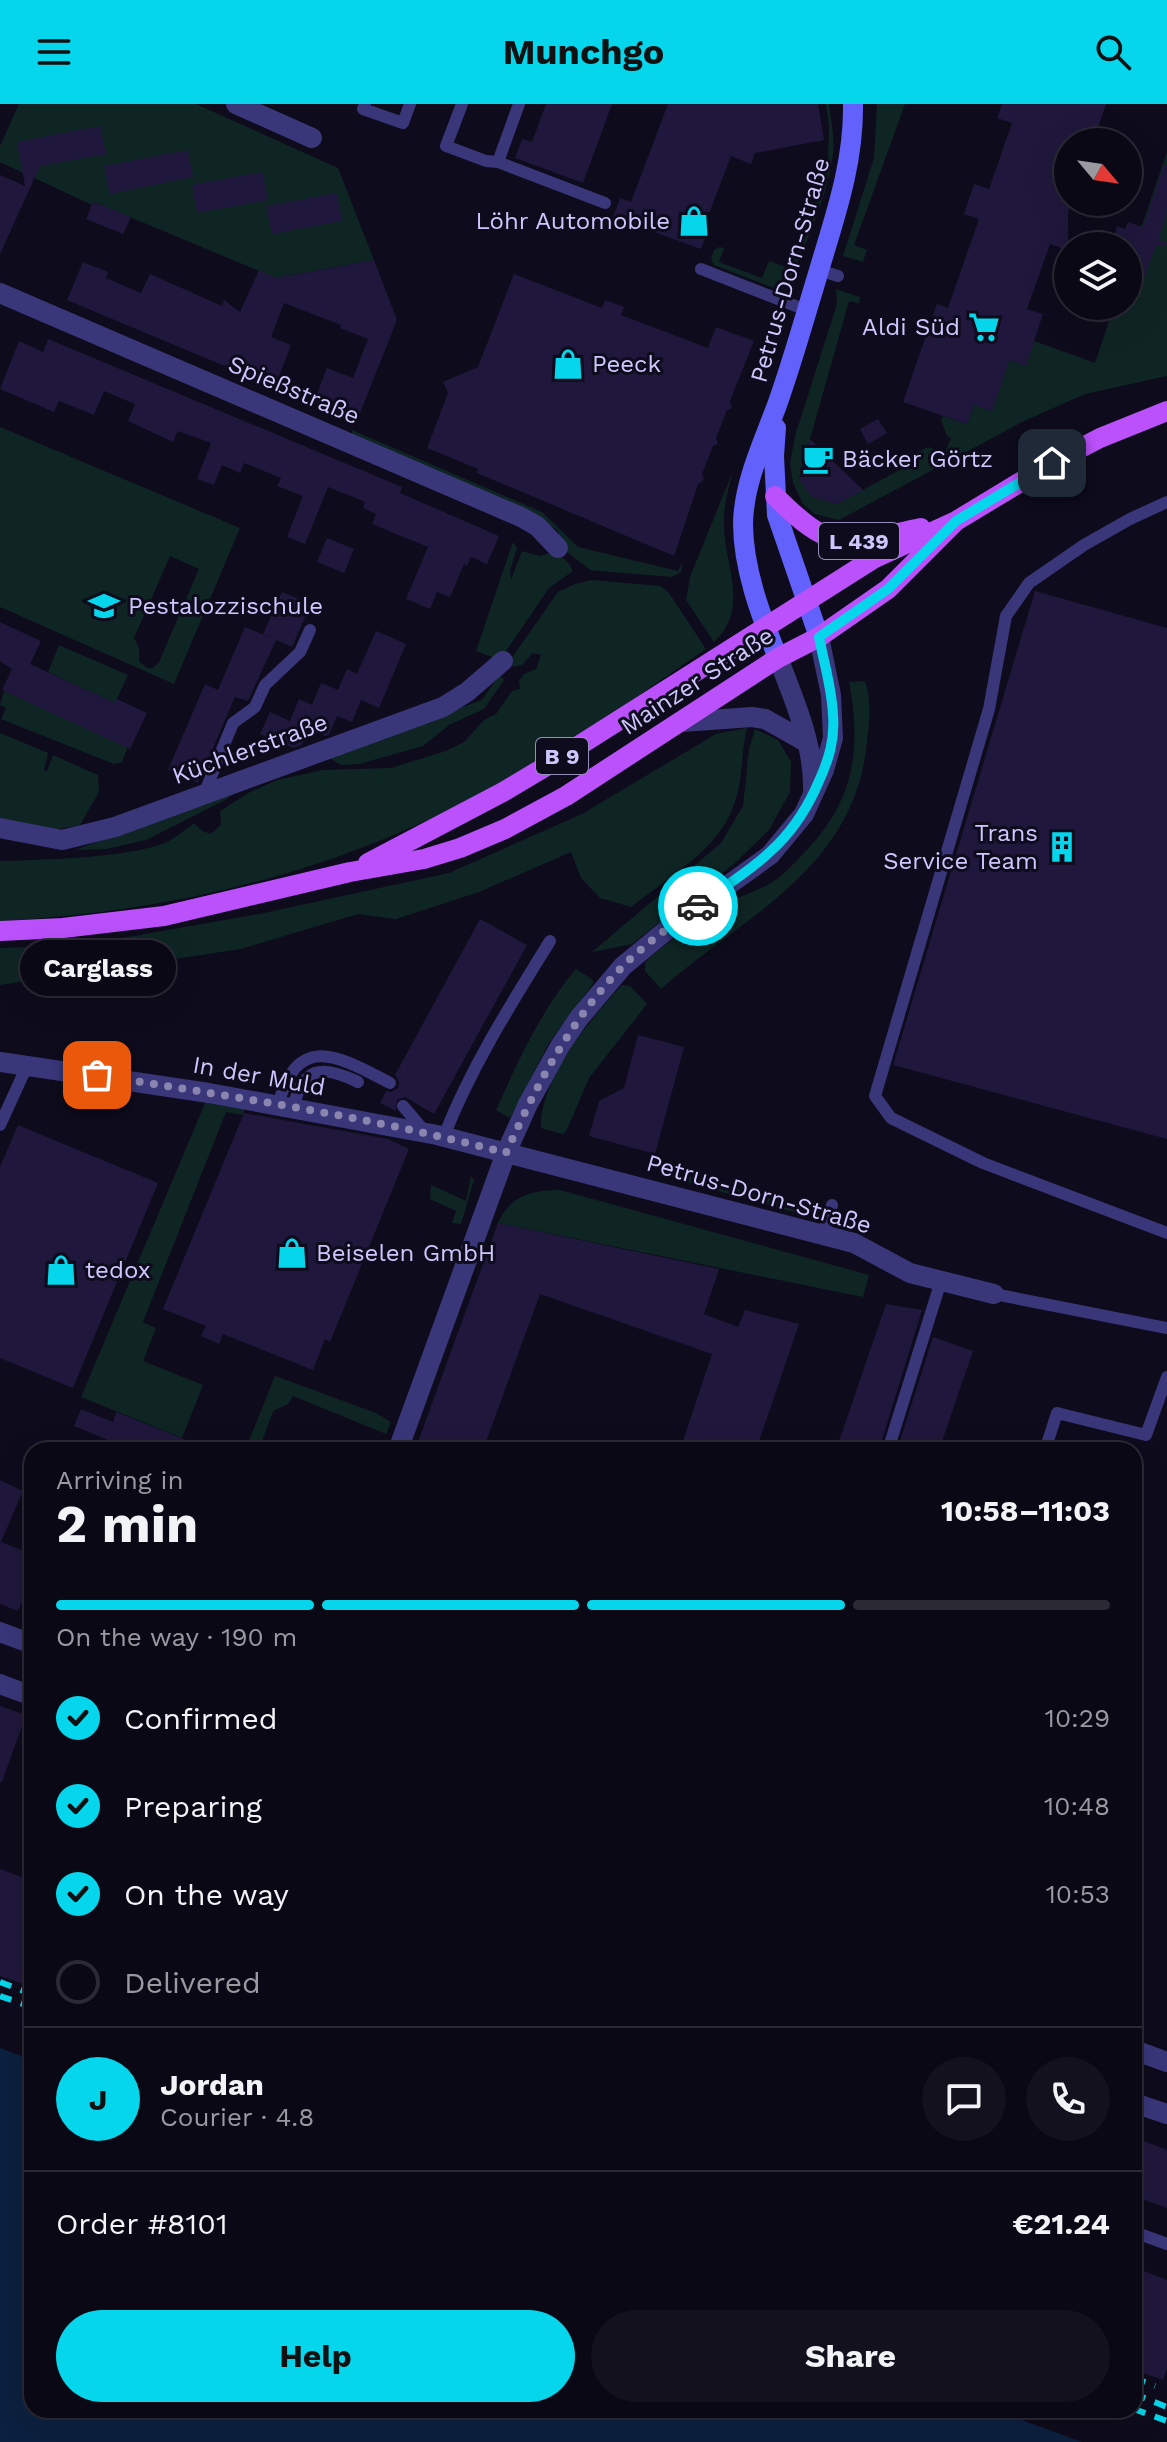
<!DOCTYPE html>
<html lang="en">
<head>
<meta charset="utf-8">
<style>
  body { margin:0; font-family:"Work Sans",sans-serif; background:#13111e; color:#f1f3f6; height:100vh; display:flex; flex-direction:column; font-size:30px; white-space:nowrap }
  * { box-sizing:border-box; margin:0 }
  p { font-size:26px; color:#999aa0 }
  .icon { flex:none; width:44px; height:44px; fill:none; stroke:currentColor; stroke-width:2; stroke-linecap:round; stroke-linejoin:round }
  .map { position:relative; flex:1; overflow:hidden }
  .details { position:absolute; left:24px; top:1338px; width:1118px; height:976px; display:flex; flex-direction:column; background:#0a0815; border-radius:24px; box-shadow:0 8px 32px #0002,0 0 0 2px #2a2934 }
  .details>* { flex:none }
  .needle { width:52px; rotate:119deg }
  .fabs { position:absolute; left:1054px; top:24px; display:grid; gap:16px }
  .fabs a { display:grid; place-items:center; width:88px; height:88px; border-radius:50%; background:#0a0815; box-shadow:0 8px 32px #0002,0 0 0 2px #2a2934; font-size:40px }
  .pin { position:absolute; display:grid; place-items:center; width:68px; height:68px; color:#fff; margin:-34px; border-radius:16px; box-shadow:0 4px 12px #0006 }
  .courier { position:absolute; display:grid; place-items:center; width:80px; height:80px; margin:-40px; border:6px solid #06d6eb; border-radius:50%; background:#fff; color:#222; box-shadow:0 2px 10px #0007 }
  .bubble { position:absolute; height:56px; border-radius:28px; background:#0a0815; box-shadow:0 8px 32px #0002,0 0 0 2px #2a2934; font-size:26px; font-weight:700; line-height:56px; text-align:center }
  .head em { font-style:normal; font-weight:700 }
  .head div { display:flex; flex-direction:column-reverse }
  .head { display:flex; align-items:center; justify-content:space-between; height:136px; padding:0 32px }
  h1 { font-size:52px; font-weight:700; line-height:60px }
  .bar { display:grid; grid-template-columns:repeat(4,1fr); gap:12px 8px; align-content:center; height:96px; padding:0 32px }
  .bar i { height:10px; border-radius:6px; background:#2a2934 }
  .bar .on { background:#06d6eb }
  .bar p { grid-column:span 4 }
  .line { display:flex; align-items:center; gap:20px; padding:0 32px; border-top:2px solid #2a2934 }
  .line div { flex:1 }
  .round { display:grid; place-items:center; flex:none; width:84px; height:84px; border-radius:42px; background:#13111e }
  ol { padding:0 32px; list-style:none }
  li { display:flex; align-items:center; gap:24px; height:88px }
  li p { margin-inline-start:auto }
  li .icon { padding:8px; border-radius:50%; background:#06d6eb; color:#111; stroke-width:4 }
  li:last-child { color:#999aa0 }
  li i { width:44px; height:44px; border:4px solid #2a2934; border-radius:50% }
  .primary-button { display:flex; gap:16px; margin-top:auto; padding:16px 32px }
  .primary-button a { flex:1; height:92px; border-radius:48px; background:#06d6eb; color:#111; font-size:32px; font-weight:700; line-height:92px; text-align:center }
  .primary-button a+a { background:#13111e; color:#f1f3f6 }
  header { display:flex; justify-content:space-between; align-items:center; height:104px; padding:0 32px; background:#06d6eb; color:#111; font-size:36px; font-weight:700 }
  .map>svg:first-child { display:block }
</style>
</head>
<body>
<header><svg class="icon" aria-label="menu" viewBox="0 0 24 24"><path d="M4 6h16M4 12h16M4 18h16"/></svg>Munchgo<svg class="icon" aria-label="search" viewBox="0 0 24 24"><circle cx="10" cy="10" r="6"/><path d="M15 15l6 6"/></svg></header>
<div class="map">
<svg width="1167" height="2338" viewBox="0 0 1167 2338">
  <rect width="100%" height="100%" fill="#0e0b1c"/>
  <path fill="#0f2524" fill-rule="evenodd" d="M 19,0 L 196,0 L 338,64 L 374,156 L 276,174 L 94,98 L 92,101 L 0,58 L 0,42 Z
    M 826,0 L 829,0 C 831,17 835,33 833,50 C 828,93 804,142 788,182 L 779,186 L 714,161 L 711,155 L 714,146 L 719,143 L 724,144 L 719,158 L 762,174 L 769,157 L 791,165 L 828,60 L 829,22 Z
    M 877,0 L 905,0 L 854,141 L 867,146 L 863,158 L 843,152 L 874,54 Z
    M 1167,48 L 1167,272 L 1085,290 L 1024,317 L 839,416 L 815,410 L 803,400 L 793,379 L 790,359 L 795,332 L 837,200 L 836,185 L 860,193 L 859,199 L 849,197 L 799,374 L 812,393 L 837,400 L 918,356 L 915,350 L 928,343 L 945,349 L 951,334 L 947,332 L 941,316 L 943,312 L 967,320 L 974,301 L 992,307 L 1009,256 L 1026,262 L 1034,237 L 1095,259 L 1114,202 L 1128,202 L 1128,162 Z
    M 0,323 L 240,424 L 174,580 L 0,503 ZM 170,452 L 199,465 L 159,558 L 153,564 L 147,564 L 139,557 L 139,544 L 134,534 Z
    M 352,326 L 542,408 L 578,443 L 678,467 L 682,458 L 681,468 L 672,473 L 590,466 L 562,444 L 558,427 L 540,414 L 352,333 Z
    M 733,367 C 728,386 723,404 724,424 C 726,465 749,505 714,538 L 686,496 L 690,473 Z
    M 513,438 L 517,444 L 510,467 L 511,476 L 522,447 L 540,452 L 557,447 L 570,461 L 573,467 L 549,484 L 500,556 L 476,547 Z
    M 592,476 L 660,482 L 669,489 L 706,545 C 643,588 580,635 514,672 C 351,764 186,807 0,817 L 0,757 C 41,756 133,754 169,737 C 178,732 186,725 194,719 L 202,727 L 211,730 L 221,721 L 220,707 L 250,688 L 277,676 L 323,666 L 391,664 L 446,647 L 464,638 L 484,616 L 496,610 L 512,587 L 520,585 L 519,577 L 524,570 L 536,565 L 541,551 L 533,549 L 522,561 L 514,563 L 508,559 L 558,488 L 575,480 Z
    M 59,541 L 128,571 L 115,599 L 48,568 Z
    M 500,570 L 504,576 L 484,605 L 449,621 L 423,642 L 359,660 L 341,661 L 328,653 L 482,596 Z
    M 865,577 C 872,596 869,619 867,638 C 855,765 745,811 661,885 L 645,867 L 645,858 C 672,835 703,810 735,795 C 748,789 762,785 774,777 C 786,769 795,758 805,748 C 854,697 862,646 849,578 Z
    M 4,587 L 128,643 L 122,658 L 114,660 L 1,615 L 6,604 L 0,601 Z
    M 747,624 C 741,648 743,674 735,698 C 721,744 668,774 631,803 L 600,794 L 581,774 L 571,748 L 479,788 L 396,815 L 358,810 L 241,845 L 0,881 L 0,844 L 58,842 L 128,833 L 264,809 L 449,769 L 582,710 L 716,630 Z
    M 755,625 L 778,636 L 791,658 L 790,688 L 769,726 L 735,759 L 632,840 L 592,848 L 721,739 L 743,702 L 749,645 Z
    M 0,629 L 48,649 L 44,667 L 47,667 L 53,651 L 98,671 L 99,688 L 80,721 L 52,726 L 0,714 Z
    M 239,686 L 225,696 L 146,736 L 106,745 L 75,746 Z
    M 576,865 L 593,876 L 593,880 L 550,937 L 510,1014 L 496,1006 C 518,957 541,906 576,865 Z
    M 622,881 L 630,882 L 647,900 L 589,974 L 566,1028 L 562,1030 L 541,1024 C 539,976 590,915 622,881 Z
    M 206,997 L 245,1005 L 243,1011 L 226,1008 L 143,1218 L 156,1224 L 143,1257 L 203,1281 L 182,1334 L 81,1293 Z
    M 667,1066 L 813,1106 L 811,1113 L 666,1072 Z
    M 471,1072 L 474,1076 L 461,1120 L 452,1119 L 456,1107 L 430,1095 L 431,1081 L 466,1097 Z
    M 560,1086 L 869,1171 L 863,1193 L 498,1119 C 510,1092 531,1086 560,1086 Z
    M 275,1272 L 376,1309 L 391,1318 L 386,1330 L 293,1292 L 288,1300 L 273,1307 L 259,1346 L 246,1344 Z"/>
  <path fill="#0c203f" d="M 0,1944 L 32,1956 L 32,2306 L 994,2306 L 1082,2338 L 0,2338 Z"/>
  <path fill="#1f183c" d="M 546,0 L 612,0 L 583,79 L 515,54 L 522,35 L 532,38 Z
    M 668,0 L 818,0 L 824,36 L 755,49 L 751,60 L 731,52 L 703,125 L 708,127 L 701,145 L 613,113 L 620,94 L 631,98 Z
    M 1002,0 L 1106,0 L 1093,38 L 1068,38 L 1068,98 L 1072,98 L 1068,109 L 1068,146 L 1050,140 L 1027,205 L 1043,210 L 1026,262 L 1009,256 L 992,307 L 974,301 L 967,320 L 903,298 L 937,200 L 948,204 L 979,115 L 964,110 L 974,80 L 989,85 L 1012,19 L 997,14 Z
    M 100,22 L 106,50 L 40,62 L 0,150 L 0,71 L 25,82 L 17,38 Z
    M 188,46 L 193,73 L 110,90 L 104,62 Z
    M 1164,61 L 1167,61 L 1167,108 L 1158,136 L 1167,139 L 1167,142 L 1156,142 L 1143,177 L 1128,172 L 1128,142 L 1111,142 L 1117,122 L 1125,125 L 1128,118 L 1143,123 Z
    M 262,68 L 268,96 L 197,109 L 192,81 Z
    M 337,89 L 342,117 L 272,130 L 266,102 Z
    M 93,98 L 131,113 L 123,130 L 86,115 Z
    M 374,156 L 397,216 L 358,314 L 314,297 L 327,264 L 353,274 L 368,235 L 340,224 L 341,221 L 284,199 L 271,233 L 291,241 L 276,280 L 215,258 L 67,196 L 83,158 L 108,168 L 106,174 L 141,189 L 150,170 L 222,202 L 224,196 L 240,208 L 259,166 L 276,174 Z
    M 514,170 L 602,204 L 605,196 L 624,203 L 621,211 L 708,244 L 716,223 L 754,237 L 730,297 L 732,304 L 727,306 L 716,334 L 718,340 L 713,342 L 702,370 L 704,376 L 698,380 L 674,452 L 477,369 L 478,365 L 427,344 L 448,289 L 443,278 L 478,263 Z
    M 48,235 L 402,383 L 400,389 L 499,432 L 487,460 L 471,453 L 467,462 L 464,460 L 450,493 L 437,488 L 430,505 L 406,495 L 428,443 L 372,420 L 376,410 L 363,404 L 365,398 L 328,383 L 305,440 L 287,433 L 303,392 L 277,382 L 281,374 L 244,359 L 240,369 L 222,361 L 214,381 L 197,375 L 211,339 L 178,327 L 173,338 L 128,317 L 135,300 L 104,287 L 94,311 L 59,297 L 54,308 L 0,285 L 19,237 L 43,248 Z
    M 878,315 L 887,329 L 868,340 L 860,325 Z
    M 810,335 L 863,386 L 837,400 L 812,393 L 799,375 Z
    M 327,434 L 354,445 L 344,469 L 317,458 Z
    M 1035,487 L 1167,524 L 1167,1035 L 893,961 Z
    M 282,488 L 311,500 L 292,543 L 263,530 Z
    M 0,518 L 41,537 L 30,560 L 115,599 L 117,595 L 147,609 L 130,645 L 2,586 L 12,565 L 0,557 Z
    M 245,523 L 276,536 L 248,597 L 235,593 L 198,679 L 168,666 L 205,580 L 218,586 Z
    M 376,527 L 406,540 L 379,604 L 361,596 L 352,618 L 337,612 L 329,631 L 325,632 L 309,625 L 302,641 L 293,644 L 260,630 L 270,608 L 290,617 L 299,595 L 312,601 L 321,579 L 338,586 L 347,565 L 357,570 Z
    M 480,815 L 527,841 L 434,1010 L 405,993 L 397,996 L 396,1007 L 380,999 L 386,987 L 391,988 L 398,984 L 399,978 L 395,971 Z
    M 638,931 L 684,943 L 655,1050 L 589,1032 L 599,997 L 624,984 Z
    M 244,1009 L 388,1035 L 409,1045 L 330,1238 L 325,1235 L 313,1266 L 223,1230 L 219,1240 L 201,1232 L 206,1222 L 163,1205 Z
    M 18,1021 L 158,1079 L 73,1284 L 0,1254 L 0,1063 Z
    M 498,1119 L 719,1165 L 704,1210 L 738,1223 L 745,1206 L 799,1220 L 756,1346 L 680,1346 L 712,1250 L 540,1190 L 483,1346 L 415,1346 Z
    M 886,1200 L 922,1206 L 879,1346 L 836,1346 Z
    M 933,1233 L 973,1247 L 939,1346 L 897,1346 Z
    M 81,1305 L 113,1318 L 116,1308 L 211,1346 L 112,1346 L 115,1339 L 74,1322 Z
    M 0,1376 L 23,1387 L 1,1438 L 32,1450 L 32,1472 L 18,1507 L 0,1500 Z
    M 0,1602 L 26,1611 L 2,1678 L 0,1678 Z
    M 0,1765 L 32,1777 L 32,1801 L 25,1820 L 32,1822 L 32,1883 L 0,1872 Z
    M 1134,2033 L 1167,2046 L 1167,2104 L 1134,2092 Z
    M 1134,2163 L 1167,2176 L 1167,2264 L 1163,2276 L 1134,2266 Z"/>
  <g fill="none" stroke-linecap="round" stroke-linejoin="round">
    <path stroke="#39377a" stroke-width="12" d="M 365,0 L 363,5 L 403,19 L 410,0
      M 462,0 L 446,42 L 486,57 L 498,58
      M 519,0 L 498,58 L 605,99
      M 701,165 L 806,206
      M 819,166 L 838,172
      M 1167,398 L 1130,415 L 1084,441 L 1029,479 L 1006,512 L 989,605 L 875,992 L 891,1014 L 983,1059 L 1167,1129
      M 204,690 L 233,619 L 255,603 L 265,581 L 300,548 L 310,526
      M 278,1002 C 297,926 340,953 390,979
      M 403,1002 L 426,1029
      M 293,1005 C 302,963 321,960 358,978
      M 0,1021 L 27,962
      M 444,1032 C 471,963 511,900 550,837
      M 823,1131 L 832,1101
      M 994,1190 L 1167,1224
      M 888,1346 L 941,1177
      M 1045,1346 L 1057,1309 L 1146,1331 L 1167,1273
      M 1134,2128 L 1167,2140"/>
    <path stroke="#39377a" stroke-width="20" d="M 236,0 L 312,34
      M 0,189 L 521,413 L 537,422 L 558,444
      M 778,554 C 794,595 814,641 813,685
      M 682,618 L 752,613 L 765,615 L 806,638
      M 0,724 L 62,736 L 115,723 L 443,603 L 467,588 L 503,557
      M 0,958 L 209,989 L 437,1031 L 854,1139 L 910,1169 L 994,1190
      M 398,1346 L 506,1049 L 528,1000 L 560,942 L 579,914 L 623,862 L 674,820 L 770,751 L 804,710 L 824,666 L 833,634 L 831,591 L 819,533
      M 0,1528 L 32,1540
      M 0,1580 L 32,1592
      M 1134,1946 L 1167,1958
      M 1134,1999 L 1167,2010"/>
    <path stroke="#6361fb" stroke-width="20" d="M 776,324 L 774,352 L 777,411 L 819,533
      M 778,554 C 761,512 743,465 743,419 C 744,378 763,339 777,301 C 792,259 804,216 817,173 C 834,115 854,61 853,0"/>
    <path stroke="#ba51fb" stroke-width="20" d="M 775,392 C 834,451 844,440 921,424
      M 368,759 L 503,688 L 550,660 L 873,455 L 956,417 L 1052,359 L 1100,334 L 1167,307
      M 0,827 L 63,824 L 164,812 L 350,768 L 424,755 L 460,744 L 505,725 L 566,692 L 778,554 L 819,533 L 888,485 L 956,417"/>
    <path stroke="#06d6eb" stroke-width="6" stroke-dasharray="12 10" stroke-linecap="butt" d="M 0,1878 L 32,1890
      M 0,1892 L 32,1903
      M 1134,2274 L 1155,2282
      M 1134,2290 L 1167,2303
      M 1134,2305 L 1167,2317"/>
  </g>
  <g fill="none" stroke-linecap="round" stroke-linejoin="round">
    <path stroke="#8a85af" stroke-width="8" stroke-dasharray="0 14.4" d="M 97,971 C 234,993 372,1013 506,1049 C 536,982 570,917 622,863 C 645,840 672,821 698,802"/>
    <path stroke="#06d6eb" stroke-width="10" d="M 698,802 C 754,761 791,743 819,677 C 829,655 835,635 833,611 C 832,585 824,559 819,533 L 888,485 L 956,417 L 1052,359"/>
  </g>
  <defs>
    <symbol id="shop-bare" viewBox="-9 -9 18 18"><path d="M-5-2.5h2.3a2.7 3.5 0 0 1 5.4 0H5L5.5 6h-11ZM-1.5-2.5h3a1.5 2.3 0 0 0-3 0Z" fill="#06d6eb" stroke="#0e0b1c" stroke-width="2.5" paint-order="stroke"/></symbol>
    <symbol id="supermarket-bare" viewBox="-9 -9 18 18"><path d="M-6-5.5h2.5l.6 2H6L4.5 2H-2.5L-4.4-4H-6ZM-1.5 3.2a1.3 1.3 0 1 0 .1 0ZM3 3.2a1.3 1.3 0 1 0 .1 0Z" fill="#06d6eb" stroke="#0e0b1c" stroke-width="2.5" paint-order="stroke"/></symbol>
    <symbol id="cafe-bare" viewBox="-9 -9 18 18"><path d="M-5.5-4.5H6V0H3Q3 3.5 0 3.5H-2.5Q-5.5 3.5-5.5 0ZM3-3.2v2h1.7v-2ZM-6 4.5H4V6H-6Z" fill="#06d6eb" stroke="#0e0b1c" stroke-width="2.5" paint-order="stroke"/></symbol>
    <symbol id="school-bare" viewBox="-9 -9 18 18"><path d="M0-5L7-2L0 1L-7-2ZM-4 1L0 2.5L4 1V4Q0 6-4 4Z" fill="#06d6eb" stroke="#0e0b1c" stroke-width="2.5" paint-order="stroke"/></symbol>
    <symbol id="building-bare" viewBox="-9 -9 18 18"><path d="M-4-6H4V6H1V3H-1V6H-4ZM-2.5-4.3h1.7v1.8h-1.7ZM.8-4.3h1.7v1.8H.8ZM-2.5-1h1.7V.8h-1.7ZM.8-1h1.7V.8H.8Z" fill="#06d6eb" stroke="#0e0b1c" stroke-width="2.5" paint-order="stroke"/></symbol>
  </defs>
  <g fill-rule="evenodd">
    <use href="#shop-bare" x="672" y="95" width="44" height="44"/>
    <use href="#supermarket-bare" x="962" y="201" width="44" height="44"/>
    <use href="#shop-bare" x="546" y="238" width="44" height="44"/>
    <use href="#cafe-bare" x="796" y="333" width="44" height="44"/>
    <use href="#school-bare" x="82" y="480" width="44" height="44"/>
    <use href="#building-bare" x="1040" y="721" width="44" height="44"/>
    <use href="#shop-bare" x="270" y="1127" width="44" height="44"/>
    <use href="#shop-bare" x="39" y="1144" width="44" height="44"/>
  </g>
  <g text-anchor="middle" stroke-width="6" stroke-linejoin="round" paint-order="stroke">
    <g fill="#0e0b1c" stroke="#948fba" stroke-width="2">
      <rect x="819" y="419" width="80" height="36" rx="6"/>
      <rect x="536" y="634" width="52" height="36" rx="6"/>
    </g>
    <g font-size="22" font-weight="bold" fill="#cdc7fe">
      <text x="859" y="445">L 439</text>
      <text x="562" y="660">B 9</text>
    </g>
    <g font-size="24" fill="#cdc7fe" stroke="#0e0b1c" text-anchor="start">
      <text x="670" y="125" text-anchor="end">Löhr Automobile</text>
      <text x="960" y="231" text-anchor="end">Aldi Süd</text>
      <text x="592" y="268">Peeck</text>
      <text x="842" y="363">Bäcker Görtz</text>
      <text x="128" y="510">Pestalozzischule</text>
      <text x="1038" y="737" text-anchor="end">Trans<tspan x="1038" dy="28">Service Team</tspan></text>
      <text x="316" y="1157">Beiselen GmbH</text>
      <text x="85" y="1174">tedox</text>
    </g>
    <g font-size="24" fill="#cdc7fe" stroke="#0e0b1c">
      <text transform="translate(790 166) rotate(-74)" y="8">Petrus-Dorn-Straße</text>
      <text transform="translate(294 286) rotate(23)" y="8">Spießstraße</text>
      <text transform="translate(697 577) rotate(-33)" y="8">Mainzer Straße</text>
      <text transform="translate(250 645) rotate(-20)" y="8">Küchlerstraße</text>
      <text transform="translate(259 972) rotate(10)" y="8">In der Muld</text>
      <text transform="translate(759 1090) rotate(16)" y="8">Petrus-Dorn-Straße</text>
    </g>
  </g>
</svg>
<div class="fabs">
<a><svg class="needle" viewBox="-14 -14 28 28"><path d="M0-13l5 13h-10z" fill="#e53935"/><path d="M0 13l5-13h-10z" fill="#999aa0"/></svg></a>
<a><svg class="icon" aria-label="layers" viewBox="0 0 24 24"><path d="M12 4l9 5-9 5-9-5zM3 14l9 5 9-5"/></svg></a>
</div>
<div class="pin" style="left:97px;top:971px;background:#ea580c"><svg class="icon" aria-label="bag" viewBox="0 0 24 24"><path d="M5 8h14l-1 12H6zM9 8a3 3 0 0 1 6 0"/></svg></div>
<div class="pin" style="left:1052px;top:359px;background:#1f2937"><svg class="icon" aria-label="home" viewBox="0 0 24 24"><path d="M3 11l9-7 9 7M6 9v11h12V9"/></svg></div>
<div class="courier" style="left:698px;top:802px"><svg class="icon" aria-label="car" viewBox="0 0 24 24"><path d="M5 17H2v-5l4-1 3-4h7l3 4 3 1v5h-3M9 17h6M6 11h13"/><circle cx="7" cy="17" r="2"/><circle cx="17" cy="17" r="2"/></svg></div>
<div class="bubble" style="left:20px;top:836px;width:156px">Carglass</div>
<section class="details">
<div class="head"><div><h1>2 min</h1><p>Arriving in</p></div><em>10:58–11:03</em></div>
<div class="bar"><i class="on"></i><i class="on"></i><i class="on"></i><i></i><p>On the way · 190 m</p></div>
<ol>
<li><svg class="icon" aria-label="check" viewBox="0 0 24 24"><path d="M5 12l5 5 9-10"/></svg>Confirmed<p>10:29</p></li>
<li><svg class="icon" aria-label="check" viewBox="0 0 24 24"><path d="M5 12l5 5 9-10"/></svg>Preparing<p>10:48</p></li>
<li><svg class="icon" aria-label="check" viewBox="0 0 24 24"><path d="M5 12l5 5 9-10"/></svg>On the way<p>10:53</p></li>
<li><i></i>Delivered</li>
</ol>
<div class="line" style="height:144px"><b class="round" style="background:#06d6eb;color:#111">J</b><div><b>Jordan</b><p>Courier · 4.8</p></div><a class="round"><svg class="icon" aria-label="chat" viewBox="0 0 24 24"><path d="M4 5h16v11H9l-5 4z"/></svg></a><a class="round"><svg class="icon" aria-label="phone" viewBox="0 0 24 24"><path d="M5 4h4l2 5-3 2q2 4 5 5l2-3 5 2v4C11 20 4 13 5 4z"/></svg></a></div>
<div class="line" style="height:104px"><div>Order #8101</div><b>€21.24</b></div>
<div class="primary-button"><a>Help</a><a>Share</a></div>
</section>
</div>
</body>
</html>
